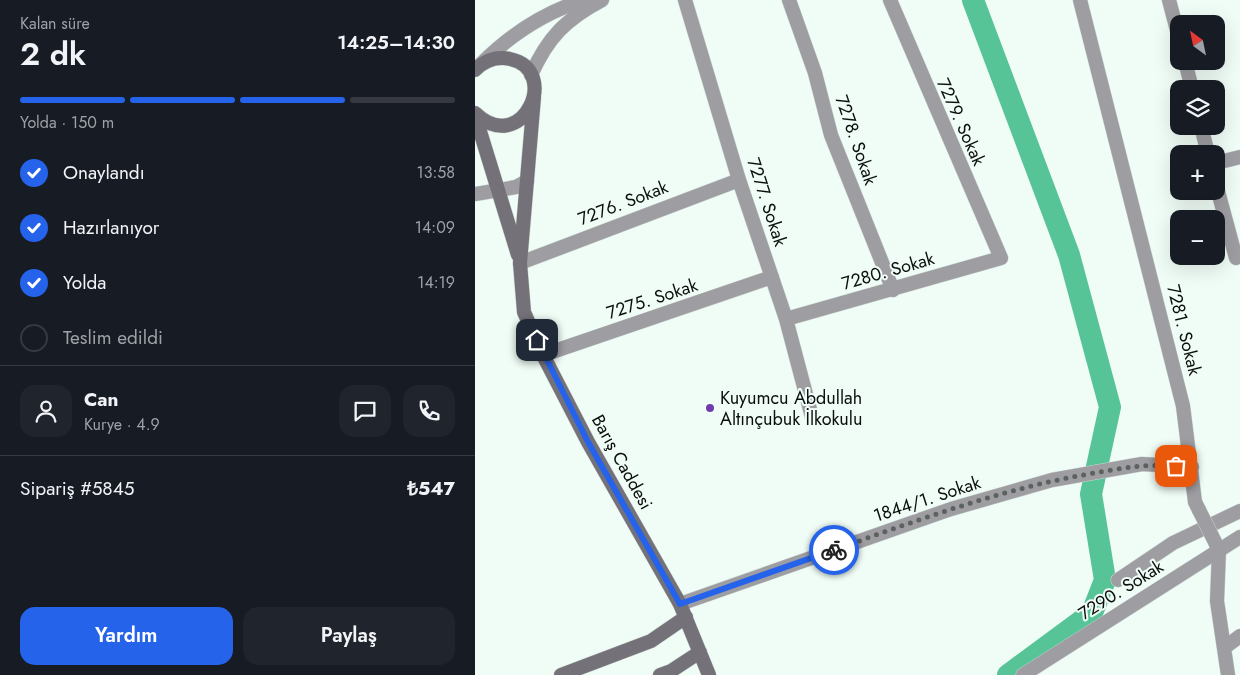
<!DOCTYPE html>
<html lang="tr">
<head>
<meta charset="utf-8">
<style>
  body { margin:0; font-family:Jost,sans-serif; background:#20242c; color:#f1f3f6; height:100vh; display:flex; flex-direction:column; font-size:19px; white-space:nowrap }
  * { box-sizing:border-box; margin:0 }
  p { font-size:16px; color:#9ea1a6 }
  .icon { flex:none; width:28px; height:28px; fill:none; stroke:currentColor; stroke-width:2; stroke-linecap:round; stroke-linejoin:round }
  .map { position:relative; flex:1; overflow:hidden }
  .details { display:flex; flex-direction:column; background:#171b24; width:475px }
  .details>* { flex:none }
  .needle { width:32px; rotate:327deg }
  .tools { position:absolute; left:695px; top:15px; display:grid; gap:10px }
  .tools a { display:grid; place-items:center; width:55px; height:55px; border-radius:10px; background:#171b24; box-shadow:0 5px 20px #0002; font-size:25px }
  .pin { position:absolute; display:grid; place-items:center; width:42px; height:42px; color:#fff; margin:-21px; border-radius:10px; box-shadow:0 2px 8px #0006 }
  .courier { position:absolute; display:grid; place-items:center; width:50px; height:50px; margin:-25px; border:4px solid #2563eb; border-radius:50%; background:#fff; color:#222; box-shadow:0 1px 6px #0007 }
  .head em { font-style:normal; font-weight:600 }
  .head div { display:flex; flex-direction:column-reverse }
  .head { display:flex; align-items:center; justify-content:space-between; height:85px; padding:0 20px }
  h1 { font-size:32px; font-weight:600; line-height:38px }
  .bar { display:grid; grid-template-columns:repeat(4,1fr); gap:8px 5px; align-content:center; height:60px; padding:0 20px }
  .bar i { height:6px; border-radius:4px; background:#363941 }
  .bar .on { background:#2563eb }
  .bar p { grid-column:span 4 }
  .line { display:flex; align-items:center; gap:12px; padding:0 20px; border-top:1px solid #363941 }
  .line div { flex:1 }
  .round { display:grid; place-items:center; flex:none; width:52px; height:52px; border-radius:15px; background:#20242c }
  ol { padding:0 20px; list-style:none }
  li { display:flex; align-items:center; gap:15px; height:55px }
  li p { margin-inline-start:auto }
  li .icon { padding:5px; border-radius:50%; background:#2563eb; color:#fff; stroke-width:4 }
  li:last-child { color:#9ea1a6 }
  li i { width:28px; height:28px; border:2px solid #363941; border-radius:50% }
  .action { display:flex; gap:10px; margin-top:auto; padding:10px 20px }
  .action a { flex:1; height:58px; border-radius:15px; background:#2563eb; color:#fff; font-size:20px; font-weight:600; line-height:58px; text-align:center }
  .action a+a { background:#20242c; color:#f1f3f6 }
  main { display:flex; flex:1; min-height:0 }
  .map>svg:first-child { display:block }
</style>
</head>
<body>
<main>
<section class="details">
<div class="head"><div><h1>2 dk</h1><p>Kalan süre</p></div><em>14:25–14:30</em></div>
<div class="bar"><i class="on"></i><i class="on"></i><i class="on"></i><i></i><p>Yolda · 150 m</p></div>
<ol>
<li><svg class="icon" aria-label="check" viewBox="0 0 24 24"><path d="M5 12l5 5 9-10"/></svg>Onaylandı<p>13:58</p></li>
<li><svg class="icon" aria-label="check" viewBox="0 0 24 24"><path d="M5 12l5 5 9-10"/></svg>Hazırlanıyor<p>14:09</p></li>
<li><svg class="icon" aria-label="check" viewBox="0 0 24 24"><path d="M5 12l5 5 9-10"/></svg>Yolda<p>14:19</p></li>
<li><i></i>Teslim edildi</li>
</ol>
<div class="line" style="height:90px"><a class="round"><svg class="icon" aria-label="person" viewBox="0 0 24 24"><circle cx="12" cy="8" r="4"/><path d="M4 21q1-7 8-7t8 7"/></svg></a><div><b>Can</b><p>Kurye · 4.9</p></div><a class="round"><svg class="icon" aria-label="chat" viewBox="0 0 24 24"><path d="M4 5h16v11H9l-5 4z"/></svg></a><a class="round"><svg class="icon" aria-label="phone" viewBox="0 0 24 24"><path d="M5 4h4l2 5-3 2q2 4 5 5l2-3 5 2v4C11 20 4 13 5 4z"/></svg></a></div>
<div class="line" style="height:65px"><div>Sipariş #5845</div><b>₺547</b></div>
<div class="action"><a>Yardım</a><a>Paylaş</a></div>
</section>
<div class="map">
<svg width="765" height="675" viewBox="0 0 765 675">
  <rect width="100%" height="100%" fill="#f0fcf6"/>
  <g fill="none" stroke-linecap="round" stroke-linejoin="round">
    <path stroke="#57c498" stroke-width="22" d="M 498,0 L 594,255 L 635,407 L 616,494 L 630,580 L 617,613 L 533,675"/>
    <defs>
      <path id="minor" d="M 210,0 L 264,180 L 311,319 L 337,417
        M 314,0 L 340,73 L 356,135 L 418,290
        M 605,0 L 708,406 L 720,502 L 724,510
        M 694,0 L 704,38
        M 710,61 L 717,89
        M 726,126 L 733,154
        M 741,163 L 765,157
        M 741,184 L 761,258
        M 0,194 L 41,187 L 52,181
        M 45,263 L 264,180
        M 311,319 L 526,258 L 415,0
        M 68,355 L 297,277
        M 741,544 L 744,550 L 742,601 L 753,675
        M 643,580 L 698,543 L 765,511
        M 205,604 L 476,509 L 577,480 L 667,464 L 717,467
        M 749,648 L 765,636"/>
      <path id="tertiary" d="M 6,64 C 34,36 70,12 109,0
        M 56,75 C 73,37 91,19 127,0
        M 548,675 L 765,537"/>
      <path id="secondary" d="M 0,70 C 10,60 21,56 35,59 C 87,70 47,158 0,113
        M 59,97 L 45,263 L 49,312 L 68,355 L 113,442 L 205,604 L 234,675
        M 0,115 L 43,255
        M 86,675 L 176,641 L 211,617
        M 185,675 L 196,671 L 225,652"/>
    </defs>
    <use href="#minor" stroke="#cbd6d1" stroke-width="15"/>
    <use href="#tertiary" stroke="#cbd6d1" stroke-width="15"/>
    <use href="#secondary" stroke="#cbd6d1" stroke-width="15"/>
    <use href="#minor" stroke="#9e9da2" stroke-width="14"/>
    <use href="#tertiary" stroke="#9e9da2" stroke-width="14"/>
    <use href="#secondary" stroke="#747278" stroke-width="14"/>
    <defs>
      <path id="minor-bridge" d="M 724,510 L 741,544"/>
    </defs>
    <use href="#minor-bridge" stroke="#cbd6d1" stroke-width="15" stroke-linecap="butt"/>
    <use href="#minor-bridge" stroke="#9e9da2" stroke-width="14"/>
  </g>
  <g fill="none" stroke-linecap="round" stroke-linejoin="round">
    <path stroke="#5b625f" stroke-width="5" stroke-dasharray="0 9" d="M 359,550 C 443,520 526,489 614,474 C 646,468 668,464 701,466"/>
    <path stroke="#2563eb" stroke-width="6" d="M 62,340 L 113,442 L 205,604 L 359,550"/>
  </g>
  <circle fill="#703bb1" stroke="#f0fcf6" stroke-width="2" cx="235" cy="408" r="5"/>
  <g text-anchor="middle" stroke-width="4" stroke-linejoin="round" paint-order="stroke">
    <g font-size="18" fill="#0b0f0d" stroke="#f0fcf6">
      <text transform="translate(486 122) rotate(66)" y="6">7279. Sokak</text>
      <text transform="translate(381 140) rotate(71)" y="6">7278. Sokak</text>
      <text transform="translate(292 202) rotate(72)" y="6">7277. Sokak</text>
      <text transform="translate(148 203) rotate(-21)" y="6">7276. Sokak</text>
      <text transform="translate(413 271) rotate(-16)" y="6">7280. Sokak</text>
      <text transform="translate(177 299) rotate(-18)" y="6">7275. Sokak</text>
      <text transform="translate(709 330) rotate(76)" y="6">7281. Sokak</text>
      <text transform="translate(147 462) rotate(61)" y="6">Barış Caddesi</text>
      <text transform="translate(452 499) rotate(-18)" y="6">1844/1. Sokak</text>
      <text transform="translate(646 590) rotate(-32)" y="6">7290. Sokak</text>
    </g>
    <g font-size="18" fill="#0b0f0d" stroke="#f0fcf6" text-anchor="start">
      <text x="245" y="404">Kuyumcu Abdullah<tspan x="245" dy="21">Altınçubuk İlkokulu</tspan></text>
    </g>
  </g>
</svg>
<div class="tools">
<a><svg class="needle" viewBox="-14 -14 28 28"><path d="M0-13l5 13h-10z" fill="#e53935"/><path d="M0 13l5-13h-10z" fill="#9ea1a6"/></svg></a>
<a><svg class="icon" aria-label="layers" viewBox="0 0 24 24"><path d="M12 4l9 5-9 5-9-5zM3 14l9 5 9-5"/></svg></a>
<a>+</a>
<a>−</a>
</div>
<div class="pin" style="left:701px;top:466px;background:#ea580c"><svg class="icon" aria-label="bag" viewBox="0 0 24 24"><path d="M5 8h14l-1 12H6zM9 8a3 3 0 0 1 6 0"/></svg></div>
<div class="pin" style="left:62px;top:340px;background:#1f2937"><svg class="icon" aria-label="home" viewBox="0 0 24 24"><path d="M3 11l9-7 9 7M6 9v11h12V9"/></svg></div>
<div class="courier" style="left:359px;top:550px"><svg class="icon" aria-label="bike" viewBox="0 0 24 24"><circle cx="6" cy="16" r="4"/><circle cx="18" cy="16" r="4"/><path d="M6 16l4-8h5l3 8M10 8l3 8H6M13 5h3"/></svg></div>
</div>
</main>
</body>
</html>
